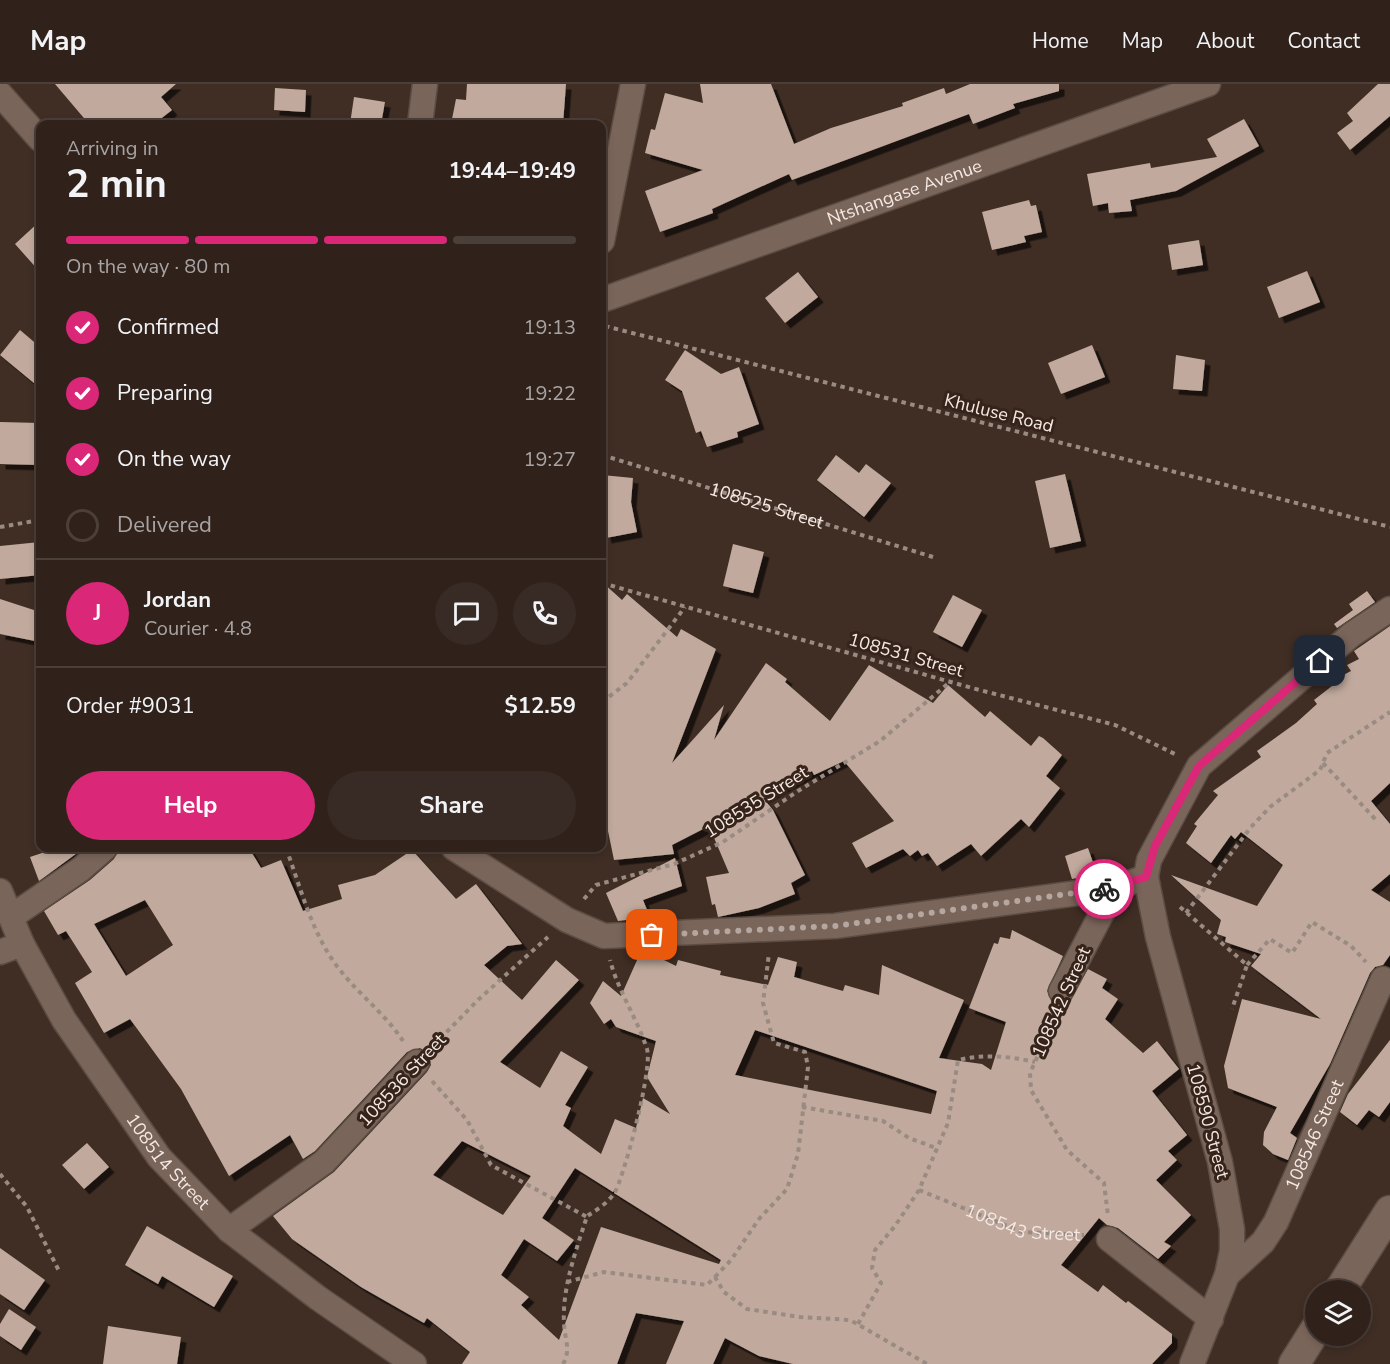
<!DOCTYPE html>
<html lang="en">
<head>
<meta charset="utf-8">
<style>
  body { margin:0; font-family:"Nunito Sans",sans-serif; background:#382a24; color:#f1f3f6; height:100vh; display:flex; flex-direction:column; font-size:22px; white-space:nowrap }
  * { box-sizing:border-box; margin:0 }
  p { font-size:20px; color:#a8a4a3 }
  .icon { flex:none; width:33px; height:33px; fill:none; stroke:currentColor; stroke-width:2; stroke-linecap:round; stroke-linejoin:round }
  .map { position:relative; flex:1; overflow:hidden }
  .panel { position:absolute; left:36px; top:36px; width:570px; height:732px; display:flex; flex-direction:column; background:#30221b; border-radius:12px; box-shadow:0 3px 9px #0003,0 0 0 2px #4b3f3a }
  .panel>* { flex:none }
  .buttons { position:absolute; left:1305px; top:1196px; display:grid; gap:12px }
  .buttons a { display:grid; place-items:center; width:66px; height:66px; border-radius:50%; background:#30221b; box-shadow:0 3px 9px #0003,0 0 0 2px #4b3f3a; font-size:30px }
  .pin { position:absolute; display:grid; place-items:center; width:51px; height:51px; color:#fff; margin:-26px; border-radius:12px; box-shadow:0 3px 9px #0006 }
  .courier { position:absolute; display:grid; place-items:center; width:60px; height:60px; margin:-30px; border:4px solid #db2777; border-radius:50%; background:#fff; color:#222; box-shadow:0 2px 8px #0007 }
  .head em { font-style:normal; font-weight:700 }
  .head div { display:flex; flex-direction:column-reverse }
  .head { display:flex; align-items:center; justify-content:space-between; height:102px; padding:0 30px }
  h1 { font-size:39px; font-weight:700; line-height:45px }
  .bar { display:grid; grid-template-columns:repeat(4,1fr); gap:9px 6px; align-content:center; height:72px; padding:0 30px }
  .bar i { height:8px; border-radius:4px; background:#4b3f3a }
  .bar .current { background:#db2777 }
  .bar p { grid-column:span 4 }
  .line { display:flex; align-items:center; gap:15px; padding:0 30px; border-top:2px solid #4b3f3a }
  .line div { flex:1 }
  .round { display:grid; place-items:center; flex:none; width:63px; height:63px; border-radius:32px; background:#382a24 }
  ol { padding:0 30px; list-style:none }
  li { display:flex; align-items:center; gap:18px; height:66px }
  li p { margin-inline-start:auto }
  li .icon { padding:6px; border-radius:50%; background:#db2777; color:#fff; stroke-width:4 }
  li:last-child { color:#a8a4a3 }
  li i { width:33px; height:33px; border:3px solid #4b3f3a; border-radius:50% }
  .action { display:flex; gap:12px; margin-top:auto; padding:12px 30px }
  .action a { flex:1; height:69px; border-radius:36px; background:#db2777; color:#fff; font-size:24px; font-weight:700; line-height:69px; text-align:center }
  .action a+a { background:#382a24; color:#f1f3f6 }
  header { display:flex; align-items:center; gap:36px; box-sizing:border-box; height:84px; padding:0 30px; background:#30221b; border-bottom:2px solid #4b3f3a }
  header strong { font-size:28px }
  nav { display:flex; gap:33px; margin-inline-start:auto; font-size:21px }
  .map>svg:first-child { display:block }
</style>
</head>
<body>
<header>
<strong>Map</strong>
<nav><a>Home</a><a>Map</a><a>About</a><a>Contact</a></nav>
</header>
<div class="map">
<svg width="1390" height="1280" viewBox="0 0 1390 1280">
  <defs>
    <filter id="shadow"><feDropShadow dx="5.5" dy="5.5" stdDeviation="0" flood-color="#0009"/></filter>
  </defs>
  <rect width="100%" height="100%" fill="#402e24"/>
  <path fill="#c1aa9d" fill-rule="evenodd" filter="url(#shadow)" d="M 55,0 L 176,0 L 161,13 L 172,26 L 154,40 L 89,40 Z
    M 467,0 L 566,0 L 563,40 L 451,40 L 456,15 L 466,16 Z
    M 700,0 L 771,0 L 794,60 L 831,44 L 903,22 L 902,19 L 944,4 L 946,10 L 970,0 L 1059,0 L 1059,7 L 1013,20 L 1015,24 L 973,40 L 969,30 L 792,96 L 789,90 L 712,125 L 713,129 L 660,148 L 645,107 L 703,86 L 645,69 L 651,45 L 655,46 L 665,9 L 703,19 Z
    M 1378,0 L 1390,0 L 1390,32 L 1350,66 L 1337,49 L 1353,37 L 1347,29 Z
    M 275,4 L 306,6 L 305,28 L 274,26 Z
    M 354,13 L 385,18 L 381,40 L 350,40 Z
    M 1244,35 L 1259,62 L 1176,107 L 1130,116 L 1132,127 L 1109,129 L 1108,119 L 1093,122 L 1087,90 L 1150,79 L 1151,84 L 1217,73 L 1207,55 Z
    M 1029,116 L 1031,122 L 1036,121 L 1042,148 L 1024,152 L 1026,158 L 992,166 L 982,128 Z
    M 40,137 L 40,188 L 15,160 Z
    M 1199,156 L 1203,181 L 1172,186 L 1168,161 Z
    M 1307,187 L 1320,218 L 1279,234 L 1267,203 Z
    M 798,188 L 818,213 L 785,239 L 765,214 Z
    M 20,246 L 40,263 L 40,304 L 0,271 Z
    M 1092,261 L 1105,293 L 1061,310 L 1048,279 Z
    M 685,266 L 721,290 L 739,283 L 759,340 L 737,348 L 738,353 L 707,363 L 701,347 L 696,349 L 682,307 L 665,296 Z
    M 1176,271 L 1205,276 L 1202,307 L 1173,305 Z
    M 0,338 L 40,339 L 40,381 L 0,380 Z
    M 836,371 L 859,389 L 866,380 L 891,399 L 864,433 L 817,396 Z
    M 1065,390 L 1081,457 L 1050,464 L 1035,397 Z
    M 602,391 L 633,394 L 631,418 L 637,448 L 606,454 L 602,434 Z
    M 40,458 L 40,491 L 0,495 L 0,462 Z
    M 733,460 L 764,468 L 753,509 L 723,502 Z
    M 602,498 L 622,516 L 627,510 L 677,553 L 681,545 L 716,565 L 672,679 L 724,621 L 714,656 L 766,579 L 787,595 L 785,598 L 830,637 L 869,581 L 933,619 L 948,601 L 985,633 L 990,627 L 1031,662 L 1039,652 L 1043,654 L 1062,671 L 1046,692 L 1060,704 L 1029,743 L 1021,735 L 981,772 L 971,760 L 937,782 L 928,769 L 922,772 L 918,766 L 910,772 L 903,765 L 866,784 L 852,759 L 894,737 L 844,677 L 814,691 L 812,687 L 763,714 L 773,726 L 805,791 L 791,799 L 795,810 L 759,824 L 718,833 L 715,820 L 712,821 L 706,793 L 729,789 L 709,742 L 672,761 L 674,770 L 614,776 L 602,718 Z
    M 1367,507 L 1375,518 L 1337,544 L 1334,540 L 1353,526 L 1349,520 Z
    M 953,511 L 982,526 L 962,563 L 933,548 Z
    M 0,515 L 40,528 L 40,558 L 0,550 Z
    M 1390,542 L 1390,699 L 1371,717 L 1390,740 L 1390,790 L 1371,806 L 1390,818 L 1390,871 L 1383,881 L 1375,883 L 1370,889 L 1330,980 L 1290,1049 L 1297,1054 L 1288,1076 L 1273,1070 L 1263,1061 L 1264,1048 L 1277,1023 L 1228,1004 L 1224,982 L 1242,915 L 1321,935 L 1251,882 L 1261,870 L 1225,858 L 1226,853 L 1217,850 L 1221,836 L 1171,791 L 1257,822 L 1283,781 L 1241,748 L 1235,755 L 1231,751 L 1211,779 L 1186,759 L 1197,742 L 1194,740 L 1218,711 L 1213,707 L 1261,673 L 1257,667 L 1296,639 L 1317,620 L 1314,616 L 1332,602 L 1330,598 L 1351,587 L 1347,581 L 1359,575 L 1354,567 Z
    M 57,764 L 84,764 L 39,797 L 30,773 Z
    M 119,764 L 249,764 L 261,784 L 281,776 L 303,827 L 342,815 L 338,801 L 375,791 L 412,766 L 456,815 L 476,800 L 522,860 L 507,862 L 484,881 L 522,916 L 556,876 L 579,896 L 500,978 L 540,1004 L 561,967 L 588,983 L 565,1021 L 571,1024 L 563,1042 L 601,1070 L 615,1035 L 636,1044 L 643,1014 L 670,1030 L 647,993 L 656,957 L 616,943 L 611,935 L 604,940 L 590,919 L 603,897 L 621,912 L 642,865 L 676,882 L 678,876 L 721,887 L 720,891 L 768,901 L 778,873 L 797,878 L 794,893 L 843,907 L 845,901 L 879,911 L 882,881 L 964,916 L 939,974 L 982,980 L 991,986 L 1006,938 L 969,924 L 994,859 L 998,860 L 1000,853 L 1010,855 L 1012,846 L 1063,872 L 1047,907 L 1054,919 L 1062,921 L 1069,919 L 1088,885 L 1107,895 L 1102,904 L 1118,915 L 1105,935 L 1143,969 L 1157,957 L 1179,985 L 1152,1007 L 1187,1051 L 1168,1067 L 1177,1076 L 1156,1096 L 1191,1131 L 1164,1158 L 1171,1162 L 1158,1175 L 1118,1144 L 1107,1141 L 1099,1134 L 1061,1181 L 1098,1208 L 1103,1201 L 1126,1219 L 1128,1217 L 1172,1250 L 1172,1259 L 1152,1280 L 793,1280 L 759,1272 L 725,1254 L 713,1280 L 666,1280 L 684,1237 L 636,1229 L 617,1280 L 462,1280 L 470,1268 L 427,1234 L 424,1239 L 361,1203 L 292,1155 L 273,1132 L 334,1088 L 427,988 L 431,981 L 427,968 L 420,964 L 407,968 L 315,1067 L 303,1075 L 290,1051 L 229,1092 L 181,1005 L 130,935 L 104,949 L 75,899 L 92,888 L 66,847 L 58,851 L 44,827 L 90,796 L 114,775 ZM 145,816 L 173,861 L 126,892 L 94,840 ZM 755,946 L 937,1007 L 931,1030 L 735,991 ZM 462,1057 L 531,1092 L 503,1131 L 433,1091 ZM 575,1084 L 613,1108 L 616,1104 L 614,1109 L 721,1176 L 719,1180 L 601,1143 L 559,1256 L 521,1221 L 529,1213 L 501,1191 L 524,1155 L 557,1177 L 574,1156 L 542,1134 Z
    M 1088,764 L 1097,790 L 1072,795 L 1065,772 Z
    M 675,774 L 682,802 L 643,816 L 650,833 L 618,837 L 606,809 Z
    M 1390,956 L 1390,1018 L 1379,1033 L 1369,1026 L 1357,1041 L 1340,1028 L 1348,1010 Z
    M 87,1059 L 109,1083 L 84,1105 L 62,1081 Z
    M 147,1142 L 233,1192 L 214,1223 L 162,1192 L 158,1200 L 125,1181 Z
    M 0,1164 L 45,1196 L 24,1226 L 0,1210 Z
    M 9,1225 L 36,1243 L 21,1266 L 0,1252 L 0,1240 Z
    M 108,1242 L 181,1253 L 177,1280 L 103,1280 Z"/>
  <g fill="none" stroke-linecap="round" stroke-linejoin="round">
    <defs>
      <g id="minor">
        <path d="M 0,10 L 40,55"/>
        <path d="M 420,40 L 425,0"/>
        <path d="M 602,157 L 633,0"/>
        <path id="s3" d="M 602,216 L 1208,0"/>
        <path d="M 454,764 L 567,836 L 604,852 L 835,842 L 1115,804 L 1146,793"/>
        <path id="s4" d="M 0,807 L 22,860 L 64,936 L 159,1073 L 229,1146 L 318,1214 L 414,1280"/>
        <path d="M 11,833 L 81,785 L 105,764"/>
        <path d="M 0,868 L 22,860"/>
        <path d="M 1061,907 L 1115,804"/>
        <path d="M 229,1146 L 324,1078 L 417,978"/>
        <path d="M 1109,1155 L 1211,1235"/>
        <path id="s5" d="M 1227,1191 L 1263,1158 L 1276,1138 L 1383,895"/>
        <path d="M 1192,1280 L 1227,1191 L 1232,1167 L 1232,1145 L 1220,1078 L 1158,853 L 1146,793 L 1149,776 L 1199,682 L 1351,551 L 1390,525"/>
      </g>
      <path id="tertiary" d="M 1340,1206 L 1390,1127
        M 1294,1280 L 1316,1245"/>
    </defs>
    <use href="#minor" stroke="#5c4d44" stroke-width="27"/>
    <use href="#tertiary" stroke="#5c4d44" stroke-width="33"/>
    <g stroke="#998a82" stroke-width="4" stroke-dasharray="4.5 4.5" stroke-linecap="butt">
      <path d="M 605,242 L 1390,443"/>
      <path id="s1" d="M 602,371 L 933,473"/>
      <path d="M 0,443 L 40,436"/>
      <path d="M 602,499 L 972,604 L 1115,641 L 1177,671"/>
      <path d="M 602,618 L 627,599 L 685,523"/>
      <path d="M 1323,679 L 1376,736"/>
      <path d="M 286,764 C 302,807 313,856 345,892 C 365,916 385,930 403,957"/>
      <path d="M 584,815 L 596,801 L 674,780 L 723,758 L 798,707 L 880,657 L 950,598"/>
      <path d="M 1180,823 L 1247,881 L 1232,925"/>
      <path d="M 1186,829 L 1251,743 L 1270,723 L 1320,686 L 1327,669 L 1390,628"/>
      <path d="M 1247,881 L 1270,855 L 1292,869 L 1312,838 L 1351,862 L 1366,878"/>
      <path d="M 1056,932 L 1030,989 L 1031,1006 L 1067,1066 L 1104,1099 L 1108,1132"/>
      <path d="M 434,961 L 479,915 L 548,853"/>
      <path d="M 432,997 L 467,1036 L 491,1081 L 587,1133"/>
      <path d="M 802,1023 L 883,1037 L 909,1054 L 936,1064"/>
      <path d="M 0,1090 L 27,1123 L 60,1189"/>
      <path id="s2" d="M 919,1106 L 1022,1148 L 1084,1151"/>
      <path d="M 715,1193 L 731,1176 L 759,1135 L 787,1105 L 798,1070 L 808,983 L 805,968 L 774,959 L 763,919 L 769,869"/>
      <path d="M 567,1198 L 604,1188 L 707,1201 L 715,1193 L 724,1208 L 747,1225 L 800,1233 L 850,1236 L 927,1280"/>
      <path d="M 858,1240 L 881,1199 L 872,1184 L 875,1166 L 895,1142 L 919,1106 L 948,1039 L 958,976 C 983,970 1009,972 1035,978"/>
      <path d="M 563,1280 C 571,1266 565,1256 564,1240 C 562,1203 576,1167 587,1132 C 597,1126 609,1118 615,1108 C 625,1089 653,984 647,965 C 637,934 618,907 610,876"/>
    </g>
    <use href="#minor" stroke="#7a655a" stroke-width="24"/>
    <use href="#tertiary" stroke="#7a655a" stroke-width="30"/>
  </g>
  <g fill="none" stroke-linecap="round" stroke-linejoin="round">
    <path stroke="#b5a7a0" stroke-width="6" stroke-dasharray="0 10.8" d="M 652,851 L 835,842 L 1104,805"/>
    <path stroke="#db2777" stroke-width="8" d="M 1104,805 L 1146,793 L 1155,762 L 1199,682 L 1320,577"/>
  </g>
  <g text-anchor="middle" stroke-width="6" stroke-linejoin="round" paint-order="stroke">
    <g font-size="18" fill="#f4e8e2" stroke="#36241a">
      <text dy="6" stroke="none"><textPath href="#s3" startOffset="321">Ntshangase Avenue</textPath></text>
      <text transform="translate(999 329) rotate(14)" y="6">Khuluse Road</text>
      <text dy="6" stroke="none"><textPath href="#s1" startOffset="172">108525 Street</textPath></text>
      <text transform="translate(906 571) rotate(16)" y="6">108531 Street</text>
      <text transform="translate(756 718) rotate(-32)" y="6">108535 Street</text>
      <text transform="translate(1061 918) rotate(-66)" y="6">108542 Street</text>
      <text transform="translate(402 996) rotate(-47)" y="6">108536 Street</text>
      <text transform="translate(1208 1037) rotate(75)" y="6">108590 Street</text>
      <text dy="6" stroke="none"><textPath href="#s5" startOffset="168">108546 Street</textPath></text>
      <text dy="6" stroke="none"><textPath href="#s4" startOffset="320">108514 Street</textPath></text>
      <text dy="6" stroke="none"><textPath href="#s2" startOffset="110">108543 Street</textPath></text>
    </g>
  </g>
</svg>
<div class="buttons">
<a><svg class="icon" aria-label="layers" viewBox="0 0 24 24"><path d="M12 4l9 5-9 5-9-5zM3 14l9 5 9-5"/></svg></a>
</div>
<div class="pin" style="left:652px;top:851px;background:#ea580c"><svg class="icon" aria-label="bag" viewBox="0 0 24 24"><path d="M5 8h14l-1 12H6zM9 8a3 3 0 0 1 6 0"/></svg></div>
<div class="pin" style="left:1320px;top:577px;background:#1f2937"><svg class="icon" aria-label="home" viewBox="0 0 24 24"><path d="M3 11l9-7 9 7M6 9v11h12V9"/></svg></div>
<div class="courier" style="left:1104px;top:805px"><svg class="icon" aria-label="bike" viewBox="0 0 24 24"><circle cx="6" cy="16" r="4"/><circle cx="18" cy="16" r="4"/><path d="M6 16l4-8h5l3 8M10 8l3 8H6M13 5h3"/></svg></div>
<section class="panel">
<div class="head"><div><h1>2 min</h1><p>Arriving in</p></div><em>19:44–19:49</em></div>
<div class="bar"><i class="current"></i><i class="current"></i><i class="current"></i><i></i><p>On the way · 80 m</p></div>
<ol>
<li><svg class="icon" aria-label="check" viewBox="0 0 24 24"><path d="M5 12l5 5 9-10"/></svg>Confirmed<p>19:13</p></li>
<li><svg class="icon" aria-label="check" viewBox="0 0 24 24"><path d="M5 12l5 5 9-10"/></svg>Preparing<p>19:22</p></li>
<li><svg class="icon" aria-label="check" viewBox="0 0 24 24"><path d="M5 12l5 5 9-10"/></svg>On the way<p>19:27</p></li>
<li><i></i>Delivered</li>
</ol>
<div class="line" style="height:108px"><b class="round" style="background:#db2777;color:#fff">J</b><div><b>Jordan</b><p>Courier · 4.8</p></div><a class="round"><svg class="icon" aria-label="chat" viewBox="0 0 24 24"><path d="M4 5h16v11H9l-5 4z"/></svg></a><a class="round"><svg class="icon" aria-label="phone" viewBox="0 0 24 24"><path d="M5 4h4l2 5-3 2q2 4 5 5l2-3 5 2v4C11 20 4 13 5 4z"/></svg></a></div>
<div class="line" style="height:78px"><div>Order #9031</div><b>$12.59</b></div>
<div class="action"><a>Help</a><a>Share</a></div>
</section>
</div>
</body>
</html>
